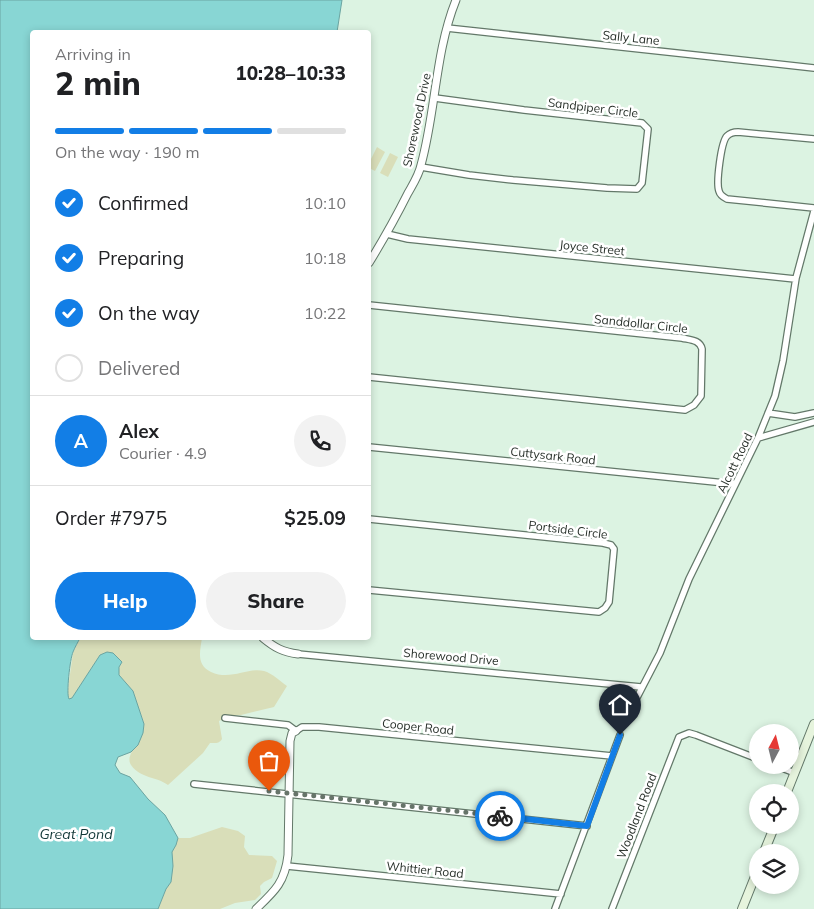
<!DOCTYPE html>
<html lang="en">
<head>
<meta charset="utf-8">
<style>
  body { margin:0; font-family:Mulish,sans-serif; background:#f2f2f2; color:#202124; height:100vh; display:flex; flex-direction:column; font-size:19px; white-space:nowrap }
  * { box-sizing:border-box; margin:0 }
  p { font-size:16px; color:#757577 }
  .icon { flex:none; width:28px; height:28px; fill:none; stroke:currentColor; stroke-width:2; stroke-linecap:round; stroke-linejoin:round }
  .map { position:relative; flex:1; overflow:hidden }
  .details { position:absolute; left:30px; top:30px; width:341px; height:610px; display:flex; flex-direction:column; background:#fff; border-radius:5px; box-shadow:0 2px 8px #0003 }
  .details>* { flex:none }
  .needle { width:32px; rotate:7deg }
  .tools { position:absolute; left:749px; top:724px; display:grid; gap:10px }
  .tools a { display:grid; place-items:center; width:50px; height:50px; border-radius:50%; background:#fff; box-shadow:0 2px 8px #0003; font-size:25px }
  .pin { position:absolute; display:grid; place-items:center; width:42px; height:42px; color:#fff; margin:-51px -21px; border-radius:50% 50% 50% 0; rotate:-45deg; box-shadow:0 0 5px #0007 }
  .pin .icon { rotate:45deg }
  .courier { position:absolute; display:grid; place-items:center; width:50px; height:50px; margin:-25px; border:4px solid #127ee6; border-radius:50%; background:#fff; color:#222; box-shadow:0 1px 6px #0007 }
  .headline em { font-style:normal; font-weight:800 }
  .headline div { display:flex; flex-direction:column-reverse }
  .headline { display:flex; align-items:center; justify-content:space-between; height:85px; padding:0 25px }
  h1 { font-size:32px; font-weight:800; line-height:38px }
  .bar { display:grid; grid-template-columns:repeat(4,1fr); gap:8px 5px; align-content:center; height:60px; padding:0 25px }
  .bar i { height:6px; border-radius:4px; background:#e0e0e0 }
  .bar .current { background:#127ee6 }
  .bar p { grid-column:span 4 }
  .line { display:flex; align-items:center; gap:12px; padding:0 25px; border-top:1px solid #e0e0e0 }
  .line div { flex:1 }
  .round { display:grid; place-items:center; flex:none; width:52px; height:52px; border-radius:26px; background:#f2f2f2 }
  ol { padding:0 25px; list-style:none }
  li { display:flex; align-items:center; gap:15px; height:55px }
  li p { margin-inline-start:auto }
  li .icon { padding:5px; border-radius:50%; background:#127ee6; color:#fff; stroke-width:4 }
  li:last-child { color:#757577 }
  li i { width:28px; height:28px; border:2px solid #e0e0e0; border-radius:50% }
  .cta { display:flex; gap:10px; margin-top:auto; padding:10px 25px }
  .cta a { flex:1; height:58px; border-radius:30px; background:#127ee6; color:#fff; font-size:20px; font-weight:800; line-height:58px; text-align:center }
  .cta a+a { background:#f2f2f2; color:#202124 }
  .map>svg:first-child { display:block }
</style>
</head>
<body>
<div class="map">
<svg width="814" height="909" viewBox="0 0 814 909">
  <rect width="100%" height="100%" fill="#dcf3e2"/>
  <path fill="#d9deb9" d="M 377,147 L 385,152 L 375,171 L 369,168 L 369,163 Z
    M 390,153 L 398,157 L 388,177 L 380,173 Z
    M 80,638 L 202,638 C 200,651 196,665 211,672 C 231,681 247,667 264,671 C 272,673 281,682 287,686 L 274,707 L 241,715 L 229,716 L 219,721 L 222,739 C 219,744 215,743 210,743 L 203,753 L 168,785 C 156,776 141,779 131,765 C 123,753 149,738 143,720 C 141,714 138,708 136,702 C 135,699 135,694 133,691 C 129,685 120,680 119,673 C 118,669 120,666 122,662 L 113,653 L 100,655 L 72,698 L 69,699 L 67,696 L 73,653 Z
    M 222,827 L 238,831 L 245,836 L 244,847 L 249,855 L 272,856 L 277,861 L 272,878 L 264,882 L 260,886 L 261,894 L 255,900 L 235,903 L 220,909 L 158,909 L 166,889 L 171,882 L 173,866 L 172,852 L 176,845 L 178,838 L 190,838 Z"/>
  <path fill="#88d6d4" stroke="#6ba4a1" d="M 0,0 L 342,0 L 337,32 L 32,32 L 32,638 L 80,638 C 78,642 75,647 73,652 C 70,659 66,694 69,699 L 72,698 L 100,655 L 107,652 L 113,653 L 122,662 L 119,667 L 119,675 L 133,691 L 144,724 L 143,733 L 138,745 L 131,752 L 118,757 L 115,765 L 120,773 L 130,777 L 148,799 L 165,815 L 178,838 L 176,845 L 172,852 L 173,866 L 171,882 L 166,889 L 158,909 L 0,909 Z"/>
  <g fill="none" stroke-linecap="round" stroke-linejoin="round">
    <defs>
      <path id="minor" d="M 447,28 L 814,68
        M 814,139 L 738,132 C 734,132 730,133 727,136 C 721,142 716,183 719,191 C 720,195 723,197 727,199 L 814,208
        M 421,167 L 469,175 L 513,180 L 607,188 L 637,189 L 642,183 L 648,129 L 642,123 L 524,110 L 435,98
        M 387,234 L 408,239 L 795,279
        M 369,305 L 682,338 C 691,340 700,340 702,349 L 701,396 L 694,405 L 685,410 L 369,377
        M 768,413 L 795,417 L 814,413
        M 758,438 L 814,422
        M 369,447 L 735,484
        M 369,519 L 603,543 L 611,545 L 614,549 L 609,602 L 605,608 L 599,612 L 369,590
        M 298,654 L 641,687
        M 631,709 L 660,653 L 689,579 L 758,438 L 775,396 L 783,361 L 796,278 L 814,211
        M 225,718 L 288,725 L 296,731 L 302,727 L 319,727 L 612,756
        M 774,765 L 795,773
        M 194,784 L 587,826
        M 287,866 L 561,894
        M 555,909 L 620,735
        M 612,909 L 679,737 L 689,733 L 696,735 L 758,759"/>
      <path id="tertiary" d="M 369,263 C 383,240 396,217 408,193 C 413,184 419,175 421,165 C 436,111 435,52 456,0
        M 263,638 C 275,648 283,652 298,654
        M 256,909 C 275,891 285,882 288,855 L 290,741 L 292,733 L 296,731"/>
      <path id="secondary" d="M 787,792 L 814,724
        M 764,852 L 775,825
        M 742,909 L 758,869"/>
    </defs>
    <use href="#minor" stroke="#637869" stroke-width="8"/>
    <use href="#tertiary" stroke="#637869" stroke-width="9"/>
    <use href="#secondary" stroke="#637869" stroke-width="10"/>
    <use href="#minor" stroke="#fff" stroke-width="5.5"/>
    <use href="#tertiary" stroke="#fff" stroke-width="7"/>
    <use href="#secondary" stroke="#e6f4dd" stroke-width="8"/>
  </g>
  <g fill="none" stroke-linecap="round" stroke-linejoin="round">
    <path stroke="#67746a" stroke-width="5" stroke-dasharray="0 9" d="M 269,791 L 500,816"/>
    <path stroke="#127ee6" stroke-width="6" d="M 500,816 L 587,826 L 620,735"/>
  </g>
  <g text-anchor="middle" stroke-width="5" stroke-linejoin="round" paint-order="stroke">
    <g font-size="12" fill="#28302a" stroke="#fff">
      <text transform="translate(631 38) rotate(6)" y="4">Sally Lane</text>
      <text transform="translate(593 108) rotate(7)" y="4">Sandpiper Circle</text>
      <text transform="translate(417 120) rotate(-78)" y="4">Shorewood Drive</text>
      <text transform="translate(592 248) rotate(6)" y="4">Joyce Street</text>
      <text transform="translate(641 324) rotate(6)" y="4">Sanddollar Circle</text>
      <text transform="translate(553 456) rotate(6)" y="4">Cuttysark Road</text>
      <text transform="translate(735 463) rotate(-64)" y="4">Alcott Road</text>
      <text transform="translate(568 530) rotate(7)" y="4">Portside Circle</text>
      <text transform="translate(451 657) rotate(5)" y="4">Shorewood Drive</text>
      <text transform="translate(418 727) rotate(6)" y="4">Cooper Road</text>
      <text transform="translate(637 816) rotate(-69)" y="4">Woodland Road</text>
      <text transform="translate(425 870) rotate(6)" y="4">Whittier Road</text>
    </g>
    <g font-size="14" font-style="italic" fill="#123838" stroke="#fff">
      <text x="76" y="839">Great Pond</text>
    </g>
  </g>
</svg>
<div class="tools">
<a><svg class="needle" viewBox="-14 -14 28 28"><path d="M0-13l5 13h-10z" fill="#e53935"/><path d="M0 13l5-13h-10z" fill="#757577"/></svg></a>
<a><svg class="icon" aria-label="locate" viewBox="0 0 24 24"><circle cx="12" cy="12" r="6"/><path d="M12 2v4M12 18v4M2 12h4M18 12h4"/></svg></a>
<a><svg class="icon" aria-label="layers" viewBox="0 0 24 24"><path d="M12 4l9 5-9 5-9-5zM3 14l9 5 9-5"/></svg></a>
</div>
<div class="pin" style="left:269px;top:791px;background:#ea580c"><svg class="icon" aria-label="bag" viewBox="0 0 24 24"><path d="M5 8h14l-1 12H6zM9 8a3 3 0 0 1 6 0"/></svg></div>
<div class="pin" style="left:620px;top:735px;background:#1f2937"><svg class="icon" aria-label="home" viewBox="0 0 24 24"><path d="M3 11l9-7 9 7M6 9v11h12V9"/></svg></div>
<div class="courier" style="left:500px;top:816px"><svg class="icon" aria-label="bike" viewBox="0 0 24 24"><circle cx="6" cy="16" r="4"/><circle cx="18" cy="16" r="4"/><path d="M6 16l4-8h5l3 8M10 8l3 8H6M13 5h3"/></svg></div>
<section class="details">
<div class="headline"><div><h1>2 min</h1><p>Arriving in</p></div><em>10:28–10:33</em></div>
<div class="bar"><i class="current"></i><i class="current"></i><i class="current"></i><i></i><p>On the way · 190 m</p></div>
<ol>
<li><svg class="icon" aria-label="check" viewBox="0 0 24 24"><path d="M5 12l5 5 9-10"/></svg>Confirmed<p>10:10</p></li>
<li><svg class="icon" aria-label="check" viewBox="0 0 24 24"><path d="M5 12l5 5 9-10"/></svg>Preparing<p>10:18</p></li>
<li><svg class="icon" aria-label="check" viewBox="0 0 24 24"><path d="M5 12l5 5 9-10"/></svg>On the way<p>10:22</p></li>
<li><i></i>Delivered</li>
</ol>
<div class="line" style="height:90px"><b class="round" style="background:#127ee6;color:#fff">A</b><div><b>Alex</b><p>Courier · 4.9</p></div><a class="round"><svg class="icon" aria-label="phone" viewBox="0 0 24 24"><path d="M5 4h4l2 5-3 2q2 4 5 5l2-3 5 2v4C11 20 4 13 5 4z"/></svg></a></div>
<div class="line" style="height:65px"><div>Order #7975</div><b>$25.09</b></div>
<div class="cta"><a>Help</a><a>Share</a></div>
</section>
</div>
</body>
</html>
